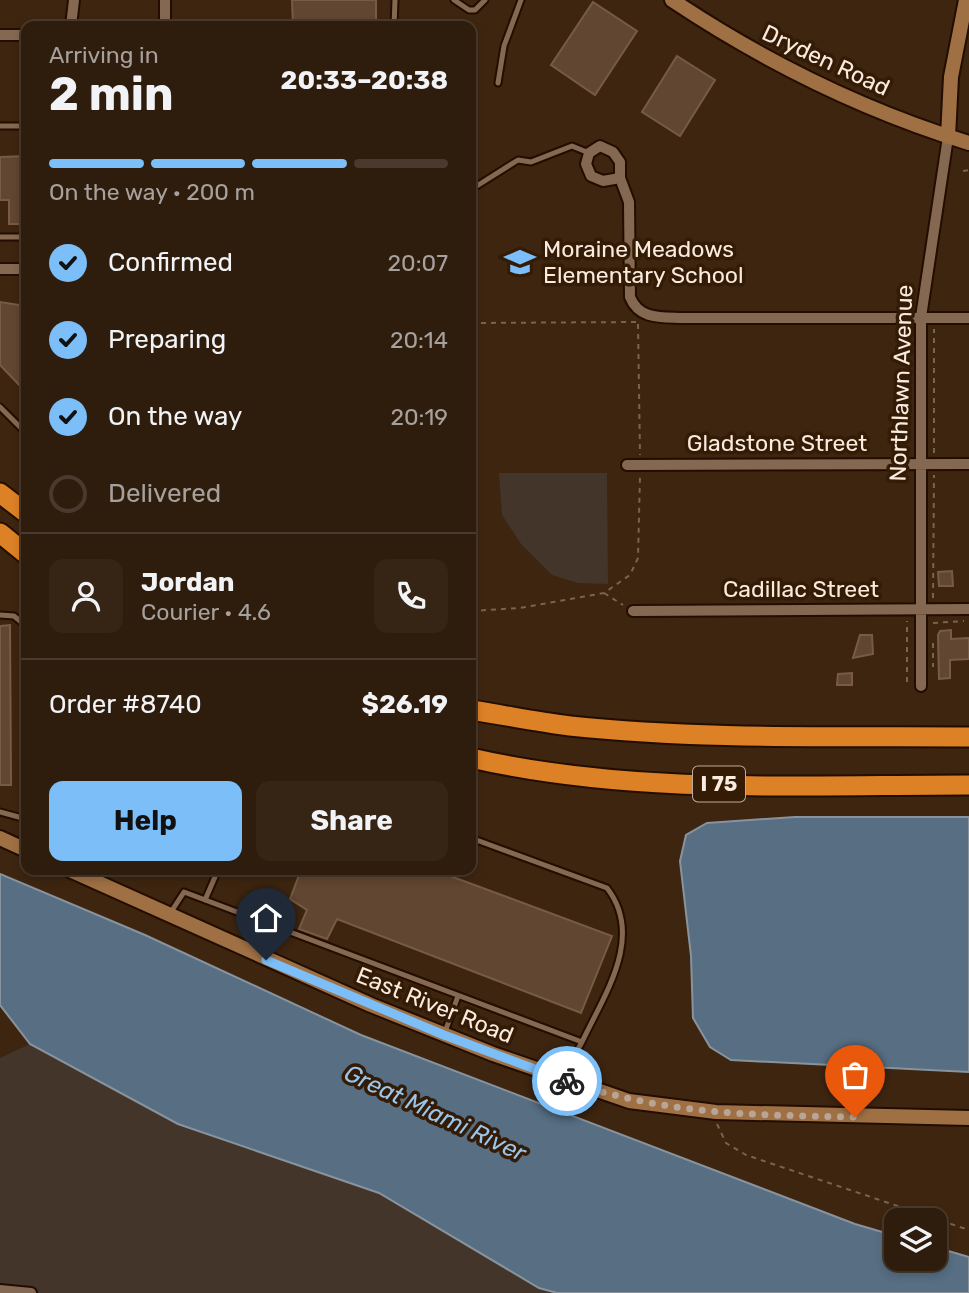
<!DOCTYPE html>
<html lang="en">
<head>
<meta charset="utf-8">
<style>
  body { margin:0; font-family:Rubik,sans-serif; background:#362515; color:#f1f3f6; height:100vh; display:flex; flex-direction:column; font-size:26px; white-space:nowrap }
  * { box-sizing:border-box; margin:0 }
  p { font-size:23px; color:#a7a19d }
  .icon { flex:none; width:38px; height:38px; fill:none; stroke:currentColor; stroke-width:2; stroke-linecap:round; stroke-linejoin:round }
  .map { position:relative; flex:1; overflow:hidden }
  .sheet { position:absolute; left:21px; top:21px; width:455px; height:854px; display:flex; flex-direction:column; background:#2e1c0c; border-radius:14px; box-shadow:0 4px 10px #0003,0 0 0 2px #493a2d }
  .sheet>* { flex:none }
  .controls { position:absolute; left:884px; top:1208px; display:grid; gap:14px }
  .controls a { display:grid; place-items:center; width:63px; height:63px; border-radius:14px; background:#2e1c0c; box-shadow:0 4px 10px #0003,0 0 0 2px #493a2d; font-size:35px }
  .pin { position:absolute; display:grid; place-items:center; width:60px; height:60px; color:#fff; margin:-72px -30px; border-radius:50% 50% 50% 0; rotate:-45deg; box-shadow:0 0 7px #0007 }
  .pin .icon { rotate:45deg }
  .courier { position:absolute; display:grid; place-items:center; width:70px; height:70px; margin:-35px; border:5px solid #7bbef8; border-radius:50%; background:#fff; color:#222; box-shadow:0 2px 9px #0007 }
  .summary em { font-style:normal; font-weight:700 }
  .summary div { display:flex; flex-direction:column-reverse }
  .summary { display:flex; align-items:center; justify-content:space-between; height:119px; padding:0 28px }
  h1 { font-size:46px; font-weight:700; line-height:52px }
  .bar { display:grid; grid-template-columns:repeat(4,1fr); gap:10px 7px; align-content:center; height:84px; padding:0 28px }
  .bar i { height:9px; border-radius:5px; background:#493a2d }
  .bar .on { background:#7bbef8 }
  .bar p { grid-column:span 4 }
  .line { display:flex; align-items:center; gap:18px; padding:0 28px; border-top:2px solid #493a2d }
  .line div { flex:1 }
  .round { display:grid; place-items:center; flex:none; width:74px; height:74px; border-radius:14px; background:#362515 }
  ol { padding:0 28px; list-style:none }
  li { display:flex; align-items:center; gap:21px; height:77px }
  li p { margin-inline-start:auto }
  li .icon { padding:7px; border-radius:50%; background:#7bbef8; color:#111; stroke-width:4 }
  li:last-child { color:#a7a19d }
  li i { width:38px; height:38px; border:4px solid #493a2d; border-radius:50% }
  .cta { display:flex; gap:14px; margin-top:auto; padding:14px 28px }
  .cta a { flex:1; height:80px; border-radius:14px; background:#7bbef8; color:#111; font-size:28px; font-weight:700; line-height:80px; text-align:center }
  .cta a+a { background:#362515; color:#f1f3f6 }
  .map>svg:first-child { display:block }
</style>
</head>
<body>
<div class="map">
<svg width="969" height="1293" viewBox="0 0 969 1293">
  <rect width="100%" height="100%" fill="#3d2510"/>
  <path fill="#43352a" d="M 499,473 L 607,473 L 608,584 L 578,583 L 552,575 L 521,544 L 502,515 Z
    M 30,1044 L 178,1124 L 379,1193 L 539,1288 L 557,1293 L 0,1293 L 0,1058 Z"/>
  <path fill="#576e83" stroke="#88939e" stroke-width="2" d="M 795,817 L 969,817 L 969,1072 L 731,1060 L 710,1047 L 693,1018 L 691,956 L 680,861 L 686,835 L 707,823 Z
    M 0,874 L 145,935 L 361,1035 L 855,1224 L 896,1236 L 896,1258 L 934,1258 L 935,1247 L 969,1257 L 969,1293 L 557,1293 L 539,1288 L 379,1193 L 178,1124 L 30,1044 L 0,1005 Z"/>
  <path fill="#614631" stroke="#775b45" stroke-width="2" d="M 292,0 L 376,0 L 376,26 L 293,26 Z
    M 593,2 L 637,31 L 595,95 L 551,65 Z
    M 677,56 L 715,80 L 680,136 L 642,112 Z
    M 26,156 L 26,224 L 9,224 L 9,200 L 0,200 L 0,157 Z
    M 0,302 L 26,306 L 26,392 L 0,365 Z
    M 952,571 L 953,586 L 939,586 L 938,572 Z
    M 10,625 L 11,785 L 0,785 L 0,626 Z
    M 951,630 L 951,639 L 969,638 L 969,659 L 950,660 L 950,678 L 939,679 L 938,635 L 940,631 Z
    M 860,635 L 872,635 L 873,654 L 853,658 Z
    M 852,673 L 852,685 L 837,685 L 838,674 Z
    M 301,870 L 434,870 L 612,936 L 581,1013 L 337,919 L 327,939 L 299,929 L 307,910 L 290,899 Z"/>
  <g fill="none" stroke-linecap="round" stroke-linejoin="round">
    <defs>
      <path id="lane" d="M 454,0 L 469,10 L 475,10 L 485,0
        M 165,24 L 282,26
        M 394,26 L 395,0
        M 498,83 L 504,46 L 521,0
        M 0,126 L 26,126
        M 472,189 L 518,160 L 531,162 L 572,146 L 589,153
        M 0,237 L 26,237
        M 0,407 L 26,433
        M 0,615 L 14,616 L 26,626
        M 0,812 L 26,819
        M 471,838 L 607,888 C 645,937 604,995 582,1042
        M 20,847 L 26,827
        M 205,900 L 218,870
        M 171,912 L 184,892 L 582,1042 L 562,1077
        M 445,1032 L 458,996"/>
      <path id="street" d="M 71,26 L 74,0
        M 165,26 L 165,0
        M 0,35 L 26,35
        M 620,178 L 603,181 L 591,176 L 586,164 L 589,153 L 600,146 L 613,152 L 620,162 L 620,178 L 629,202 L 630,297 C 639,320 662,317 683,318 L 969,318
        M 0,269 L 26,269
        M 627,465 L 969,464
        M 633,611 L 969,609
        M 921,686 L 921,317 L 948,137
        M 0,1290 L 31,1293"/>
      <path id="secondary" d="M 672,0 C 765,62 862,110 969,143
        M 948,137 L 951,77 L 966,0
        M 0,838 L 26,850
        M 70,870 L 371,1005 L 493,1054 L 629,1101 L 716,1112 L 969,1118"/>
      <path id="highway" d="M 0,493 L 26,513
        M 0,533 L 26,554
        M 471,710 C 504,715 537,722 570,726 C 703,740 836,736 969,737
        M 471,758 C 633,795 804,785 969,785"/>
    </defs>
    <use href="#lane" stroke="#230d00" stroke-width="9"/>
    <use href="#street" stroke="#230d00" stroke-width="14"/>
    <use href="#secondary" stroke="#230d00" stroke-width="18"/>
    <use href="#highway" stroke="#230d00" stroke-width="23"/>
    <path stroke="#796351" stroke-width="2" stroke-dasharray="5 5" stroke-linecap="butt" d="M 963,171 L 969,170
      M 471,323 L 637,322
      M 638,324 L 640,455
      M 934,453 L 934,329
      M 604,593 L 623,605
      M 933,598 L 934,475
      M 471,611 L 520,608 L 604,593 L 630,575 L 638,558 L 640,475
      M 933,623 L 964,621
      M 933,643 L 933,667
      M 907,682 L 907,621
      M 717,1124 L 726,1143 L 746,1155 L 969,1230"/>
    <use href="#lane" stroke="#856851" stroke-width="5"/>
    <use href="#street" stroke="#856851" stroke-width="10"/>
    <use href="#secondary" stroke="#9f7044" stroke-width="14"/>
    <use href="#highway" stroke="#dc8125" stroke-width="19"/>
  </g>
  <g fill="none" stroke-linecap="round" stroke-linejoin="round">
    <path stroke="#b8a596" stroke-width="7" stroke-dasharray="0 12.6" d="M 567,1081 C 665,1115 753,1115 855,1117"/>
    <path stroke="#7bbef8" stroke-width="9" d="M 266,960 L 444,1035 L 567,1081"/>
  </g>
  <defs>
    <symbol id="school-bare" viewBox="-9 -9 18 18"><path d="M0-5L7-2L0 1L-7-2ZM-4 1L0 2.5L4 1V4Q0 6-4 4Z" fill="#7bbef8" stroke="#331b06" stroke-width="2.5" paint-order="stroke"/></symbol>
  </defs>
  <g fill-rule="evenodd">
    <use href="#school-bare" x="498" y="240" width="44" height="44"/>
  </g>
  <g text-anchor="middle" stroke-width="7" stroke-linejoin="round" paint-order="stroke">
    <rect fill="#331b06" stroke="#bfac9d" stroke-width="2" x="693" y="766.5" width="52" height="35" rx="5"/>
    <g font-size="21" font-weight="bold" fill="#fbeade">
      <text x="719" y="791">I 75</text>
    </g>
    <g font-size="23" fill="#fbeade" stroke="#331b06">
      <text transform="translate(826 60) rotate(25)" y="8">Dryden Road</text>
      <text transform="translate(901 383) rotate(-88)" y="8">Northlawn Avenue</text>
      <text x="777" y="451">Gladstone Street</text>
      <text x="801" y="597">Cadillac Street</text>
      <text transform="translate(435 1005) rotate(22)" y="8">East River Road</text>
    </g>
    <g font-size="23" fill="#fbeade" stroke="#331b06" text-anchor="start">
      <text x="543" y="257">Moraine Meadows<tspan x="543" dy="26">Elementary School</tspan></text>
    </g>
    <g font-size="24" font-style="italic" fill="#9ac6ed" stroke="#331b06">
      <text transform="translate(435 1113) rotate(25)" y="8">Great Miami River</text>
    </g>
  </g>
</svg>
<div class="controls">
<a><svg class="icon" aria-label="layers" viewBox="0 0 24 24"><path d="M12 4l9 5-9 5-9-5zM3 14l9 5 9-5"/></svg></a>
</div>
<div class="pin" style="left:855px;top:1117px;background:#ea580c"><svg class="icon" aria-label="bag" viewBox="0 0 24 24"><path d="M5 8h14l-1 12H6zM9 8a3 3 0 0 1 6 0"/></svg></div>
<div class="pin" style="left:266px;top:960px;background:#1f2937"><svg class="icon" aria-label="home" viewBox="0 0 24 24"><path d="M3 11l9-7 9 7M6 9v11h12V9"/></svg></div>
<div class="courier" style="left:567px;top:1081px"><svg class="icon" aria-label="bike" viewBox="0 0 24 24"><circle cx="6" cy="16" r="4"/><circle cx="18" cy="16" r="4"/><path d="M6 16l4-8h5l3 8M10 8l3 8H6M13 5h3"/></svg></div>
<section class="sheet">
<div class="summary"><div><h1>2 min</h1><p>Arriving in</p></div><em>20:33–20:38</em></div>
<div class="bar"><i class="on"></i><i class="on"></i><i class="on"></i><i></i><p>On the way · 200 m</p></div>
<ol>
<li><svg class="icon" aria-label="check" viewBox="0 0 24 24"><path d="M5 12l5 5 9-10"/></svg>Confirmed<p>20:07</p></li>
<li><svg class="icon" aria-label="check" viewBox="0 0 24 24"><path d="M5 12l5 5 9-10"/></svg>Preparing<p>20:14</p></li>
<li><svg class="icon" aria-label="check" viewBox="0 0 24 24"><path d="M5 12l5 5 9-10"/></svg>On the way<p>20:19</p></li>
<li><i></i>Delivered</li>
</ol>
<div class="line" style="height:126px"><a class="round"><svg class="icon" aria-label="person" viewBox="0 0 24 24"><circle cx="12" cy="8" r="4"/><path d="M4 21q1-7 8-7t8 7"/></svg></a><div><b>Jordan</b><p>Courier · 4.6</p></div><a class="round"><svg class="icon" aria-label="phone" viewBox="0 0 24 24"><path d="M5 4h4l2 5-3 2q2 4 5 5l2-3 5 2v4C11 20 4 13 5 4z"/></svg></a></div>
<div class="line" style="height:91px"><div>Order #8740</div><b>$26.19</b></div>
<div class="cta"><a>Help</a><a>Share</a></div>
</section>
</div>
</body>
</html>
